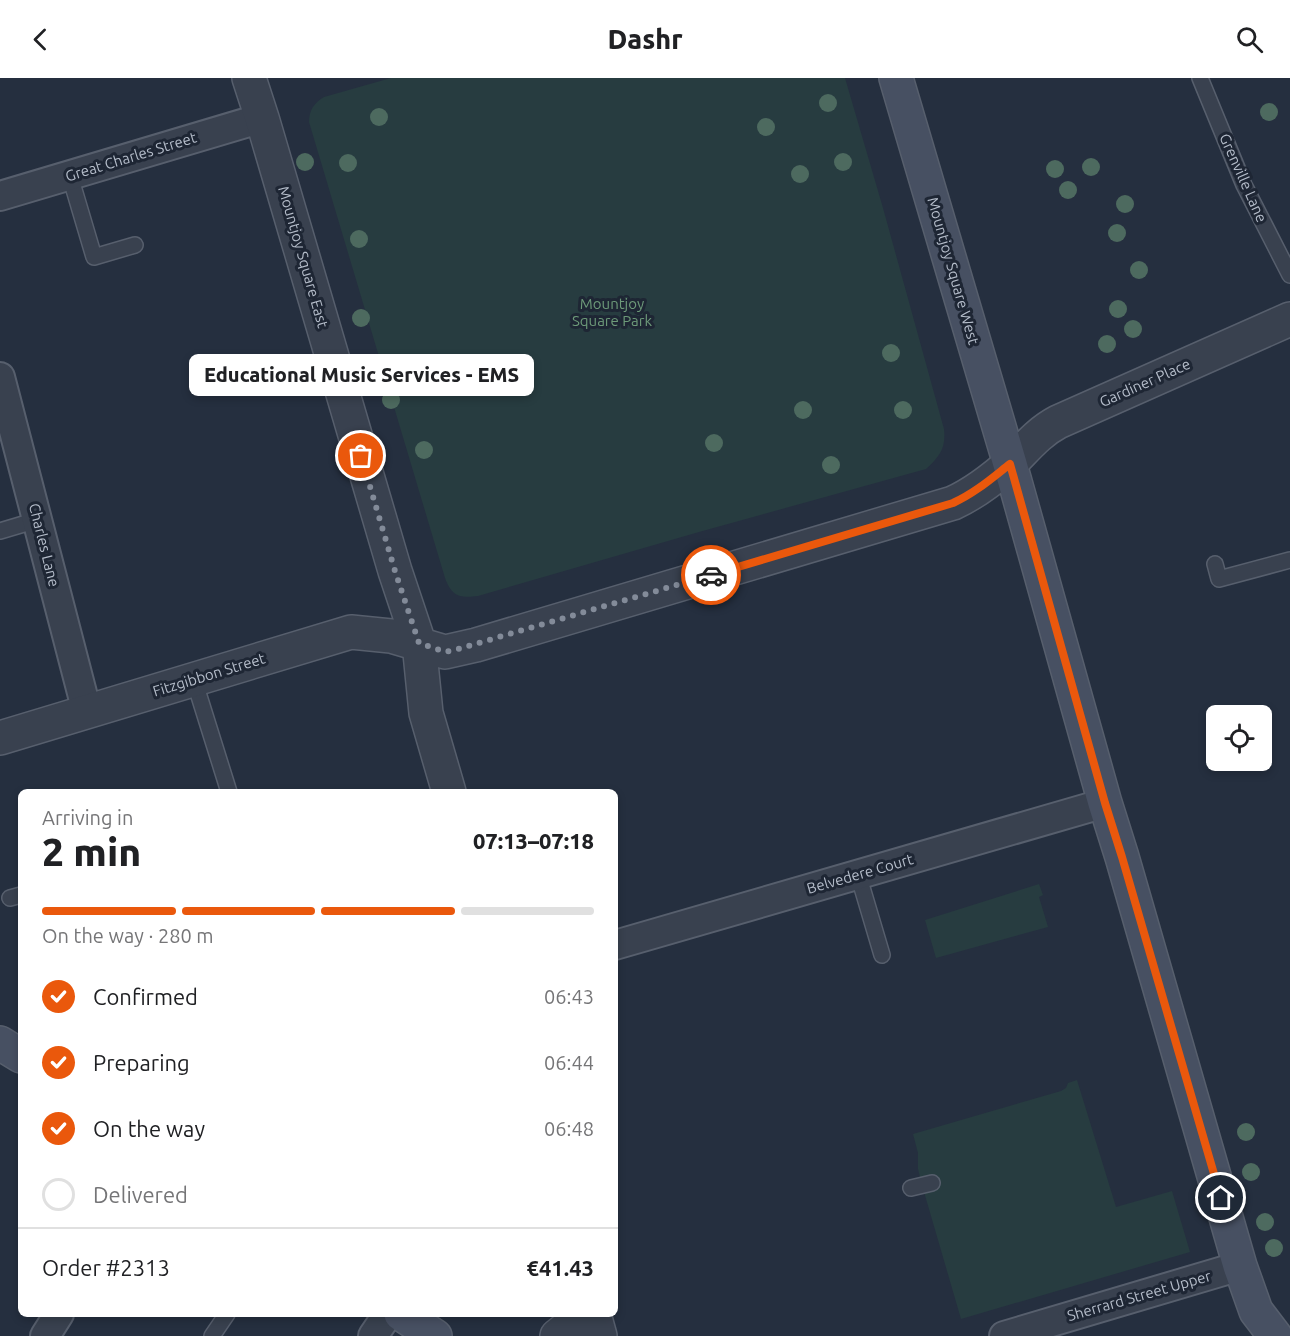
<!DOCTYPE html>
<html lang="en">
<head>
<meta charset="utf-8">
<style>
  body { margin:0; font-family:Ubuntu,sans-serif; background:#f6f6f6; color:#202124; height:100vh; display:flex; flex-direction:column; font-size:22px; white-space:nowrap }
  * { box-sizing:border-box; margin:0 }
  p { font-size:20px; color:#757577 }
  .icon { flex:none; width:33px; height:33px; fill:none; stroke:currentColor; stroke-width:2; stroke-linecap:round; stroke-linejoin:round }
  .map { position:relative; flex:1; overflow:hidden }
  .sheet { position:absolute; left:18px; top:711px; width:600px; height:528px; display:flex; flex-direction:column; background:#fff; border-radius:9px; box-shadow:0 3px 9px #0003 }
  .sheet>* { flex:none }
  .buttons { position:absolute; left:1206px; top:627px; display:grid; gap:12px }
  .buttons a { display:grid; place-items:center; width:66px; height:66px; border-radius:9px; background:#fff; box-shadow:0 3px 9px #0003; font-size:30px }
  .pin { position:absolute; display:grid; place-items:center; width:51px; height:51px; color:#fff; margin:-26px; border:3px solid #fff; border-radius:50%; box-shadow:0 2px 6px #0007 }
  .courier { position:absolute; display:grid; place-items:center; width:60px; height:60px; margin:-30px; border:4px solid #ea580c; border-radius:50%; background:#fff; color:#222; box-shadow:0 2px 8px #0007 }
  .bubble { position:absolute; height:42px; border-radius:9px; background:#fff; box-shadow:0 3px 9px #0003; font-size:20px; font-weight:800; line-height:42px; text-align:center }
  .overview em { font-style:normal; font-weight:800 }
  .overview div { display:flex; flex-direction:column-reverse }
  .overview { display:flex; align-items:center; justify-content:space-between; height:102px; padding:0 24px }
  h1 { font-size:39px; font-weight:800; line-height:45px }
  .bar { display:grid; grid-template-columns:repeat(4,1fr); gap:9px 6px; align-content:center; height:72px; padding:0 24px }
  .bar i { height:8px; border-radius:4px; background:#e0e0e0 }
  .bar .on { background:#ea580c }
  .bar p { grid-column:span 4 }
  .line { display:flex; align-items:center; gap:15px; padding:0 24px; border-top:2px solid #e0e0e0 }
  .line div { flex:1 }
  ol { padding:0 24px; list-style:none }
  li { display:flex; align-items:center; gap:18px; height:66px }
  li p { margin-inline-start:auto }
  li .icon { padding:6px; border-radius:50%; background:#ea580c; color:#fff; stroke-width:4 }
  li:last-child { color:#757577 }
  li i { width:33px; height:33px; border:3px solid #e0e0e0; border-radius:50% }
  header { display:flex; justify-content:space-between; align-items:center; height:78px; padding:0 24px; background:#fff; font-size:27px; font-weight:800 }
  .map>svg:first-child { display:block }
</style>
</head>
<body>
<header><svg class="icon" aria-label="back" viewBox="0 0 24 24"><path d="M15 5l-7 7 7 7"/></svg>Dashr<svg class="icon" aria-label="search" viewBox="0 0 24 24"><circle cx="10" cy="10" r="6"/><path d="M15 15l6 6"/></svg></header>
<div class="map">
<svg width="1290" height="1258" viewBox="0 0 1290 1258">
  <rect width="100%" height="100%" fill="#252f3f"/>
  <path fill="#273c40" d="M 391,0 L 845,0 L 883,130 L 944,351 C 946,370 940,378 926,391 L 699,454 L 478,518 C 460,520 452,519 445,500 L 309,44 C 309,32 314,25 324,19 Z
    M 1039,806 L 1043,817 L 1039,819 L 1048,849 L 936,880 L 925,842 Z
    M 1077,1002 L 1116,1129 L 1172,1113 L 1190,1174 L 961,1241 L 922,1107 L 918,1091 L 918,1075 L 913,1056 L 1061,1013 L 1066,1010 L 1068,1005 Z"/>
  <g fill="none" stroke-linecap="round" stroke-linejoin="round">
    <defs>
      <path id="service" d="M 1200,0 L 1244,107 L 1290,197
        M 70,98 L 94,179 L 135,167
        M 0,453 L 37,442
        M 1215,486 L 1219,501 L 1290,482
        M 194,602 L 229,714
        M 858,796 L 882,877
        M 10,820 L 21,817
        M 911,1110 L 932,1105
        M 212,1258 L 227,1236"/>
      <path id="minor" d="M 0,118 L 262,40
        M 0,299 L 87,634
        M 615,867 L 1105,725
        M 45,1258 L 59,1236
        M 373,1258 L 388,1236
        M 1004,1258 L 1240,1188"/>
      <path id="tertiary" d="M 249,0 L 262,40 L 395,493 L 419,565 L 426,635 L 449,714
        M 0,660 L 351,554 L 391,558 L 445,574 L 476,567 L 953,425 C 975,415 994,400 1012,384 C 1027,369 1039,354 1058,344 L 1290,241
        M 594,1236 L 600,1258
        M 557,1258 L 572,1246 L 579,1236"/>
      <path id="secondary" d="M 896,0 L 1010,386 L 1105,725 L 1122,779 L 1240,1188 L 1256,1233 L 1275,1258
        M 0,965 L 21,978
        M 401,1236 L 435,1258"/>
    </defs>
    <use href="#service" stroke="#575f6d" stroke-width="18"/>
    <use href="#minor" stroke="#575f6d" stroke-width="32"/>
    <use href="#tertiary" stroke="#575f6d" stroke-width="36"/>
    <use href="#secondary" stroke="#575f6d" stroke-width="36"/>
    <use href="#service" stroke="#39414f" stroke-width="15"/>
    <use href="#minor" stroke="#39414f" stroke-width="28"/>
    <use href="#tertiary" stroke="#39414f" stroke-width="33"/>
    <use href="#secondary" stroke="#475062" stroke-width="33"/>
  </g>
  <g fill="#4d6a5f">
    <circle cx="828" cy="25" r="9"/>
    <circle cx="1269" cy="34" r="9"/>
    <circle cx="379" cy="39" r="9"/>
    <circle cx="766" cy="49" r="9"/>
    <circle cx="305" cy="84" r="9"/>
    <circle cx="843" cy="84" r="9"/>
    <circle cx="348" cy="85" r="9"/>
    <circle cx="1091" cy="89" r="9"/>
    <circle cx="1055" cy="91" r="9"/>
    <circle cx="800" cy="96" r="9"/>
    <circle cx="1068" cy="112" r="9"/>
    <circle cx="1125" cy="126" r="9"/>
    <circle cx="1117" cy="155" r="9"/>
    <circle cx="359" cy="161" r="9"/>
    <circle cx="1139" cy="192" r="9"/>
    <circle cx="1118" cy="231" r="9"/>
    <circle cx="361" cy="240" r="9"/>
    <circle cx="1133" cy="251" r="9"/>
    <circle cx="1107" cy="266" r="9"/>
    <circle cx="891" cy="275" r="9"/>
    <circle cx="391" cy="322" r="9"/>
    <circle cx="803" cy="332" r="9"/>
    <circle cx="903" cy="332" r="9"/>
    <circle cx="714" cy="365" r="9"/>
    <circle cx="424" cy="372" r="9"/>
    <circle cx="831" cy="387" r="9"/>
    <circle cx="1246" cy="1054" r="9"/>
    <circle cx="1251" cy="1094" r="9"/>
    <circle cx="1265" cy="1144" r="9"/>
    <circle cx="1274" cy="1170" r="9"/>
  </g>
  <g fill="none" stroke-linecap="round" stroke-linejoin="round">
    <path stroke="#838b99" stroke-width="6" stroke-dasharray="0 10.8" d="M 361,378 L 395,493 L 419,565 L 445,574 L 458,571 L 711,497"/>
    <path stroke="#ea580c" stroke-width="8" d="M 711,497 L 953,425 C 975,415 992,400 1010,386 L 1105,725 L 1122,779 L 1221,1120"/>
  </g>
  <g text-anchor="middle" stroke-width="6" stroke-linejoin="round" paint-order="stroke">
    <g font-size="15" fill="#b5bdca" stroke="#1e2634">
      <text transform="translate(131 79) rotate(-17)" y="5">Great Charles Street</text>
      <text transform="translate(1243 100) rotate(66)" y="5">Grenville Lane</text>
      <text transform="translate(303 179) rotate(74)" y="5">Mountjoy Square East</text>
      <text transform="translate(953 193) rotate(74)" y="5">Mountjoy Square West</text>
      <text transform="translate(1145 305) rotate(-24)" y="5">Gardiner Place</text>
      <text transform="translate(44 467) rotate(76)" y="5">Charles Lane</text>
      <text transform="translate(209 597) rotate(-17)" y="5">Fitzgibbon Street</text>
      <text transform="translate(860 796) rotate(-16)" y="5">Belvedere Court</text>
      <text transform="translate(1139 1218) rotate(-16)" y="5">Sherrard Street Upper</text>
    </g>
    <g font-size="15" fill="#6d9a79" stroke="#1e2634">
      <text x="612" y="231">Mountjoy<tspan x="612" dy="17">Square Park</tspan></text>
    </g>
  </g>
</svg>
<div class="buttons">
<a><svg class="icon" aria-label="locate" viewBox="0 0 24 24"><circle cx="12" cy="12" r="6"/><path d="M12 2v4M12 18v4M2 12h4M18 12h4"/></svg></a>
</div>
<div class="pin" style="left:361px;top:378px;background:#ea580c"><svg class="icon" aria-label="bag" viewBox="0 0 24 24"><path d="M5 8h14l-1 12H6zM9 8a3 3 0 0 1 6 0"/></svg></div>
<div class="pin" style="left:1221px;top:1120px;background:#1f2937"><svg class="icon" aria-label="home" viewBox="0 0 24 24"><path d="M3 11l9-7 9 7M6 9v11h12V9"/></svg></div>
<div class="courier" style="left:711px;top:497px"><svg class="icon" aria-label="car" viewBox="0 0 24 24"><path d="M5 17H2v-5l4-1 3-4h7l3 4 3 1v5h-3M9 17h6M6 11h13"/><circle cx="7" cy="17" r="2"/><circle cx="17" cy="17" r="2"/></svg></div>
<div class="bubble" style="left:189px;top:276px;width:345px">Educational Music Services - EMS</div>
<section class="sheet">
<div class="overview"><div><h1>2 min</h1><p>Arriving in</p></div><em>07:13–07:18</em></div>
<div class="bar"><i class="on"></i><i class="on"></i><i class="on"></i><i></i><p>On the way · 280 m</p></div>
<ol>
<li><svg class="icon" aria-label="check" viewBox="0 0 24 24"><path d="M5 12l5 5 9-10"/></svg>Confirmed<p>06:43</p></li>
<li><svg class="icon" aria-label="check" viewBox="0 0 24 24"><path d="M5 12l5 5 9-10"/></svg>Preparing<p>06:44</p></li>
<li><svg class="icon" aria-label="check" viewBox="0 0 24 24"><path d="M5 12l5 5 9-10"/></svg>On the way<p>06:48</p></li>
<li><i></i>Delivered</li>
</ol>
<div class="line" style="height:78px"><div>Order #2313</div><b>€41.43</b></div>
</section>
</div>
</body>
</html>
